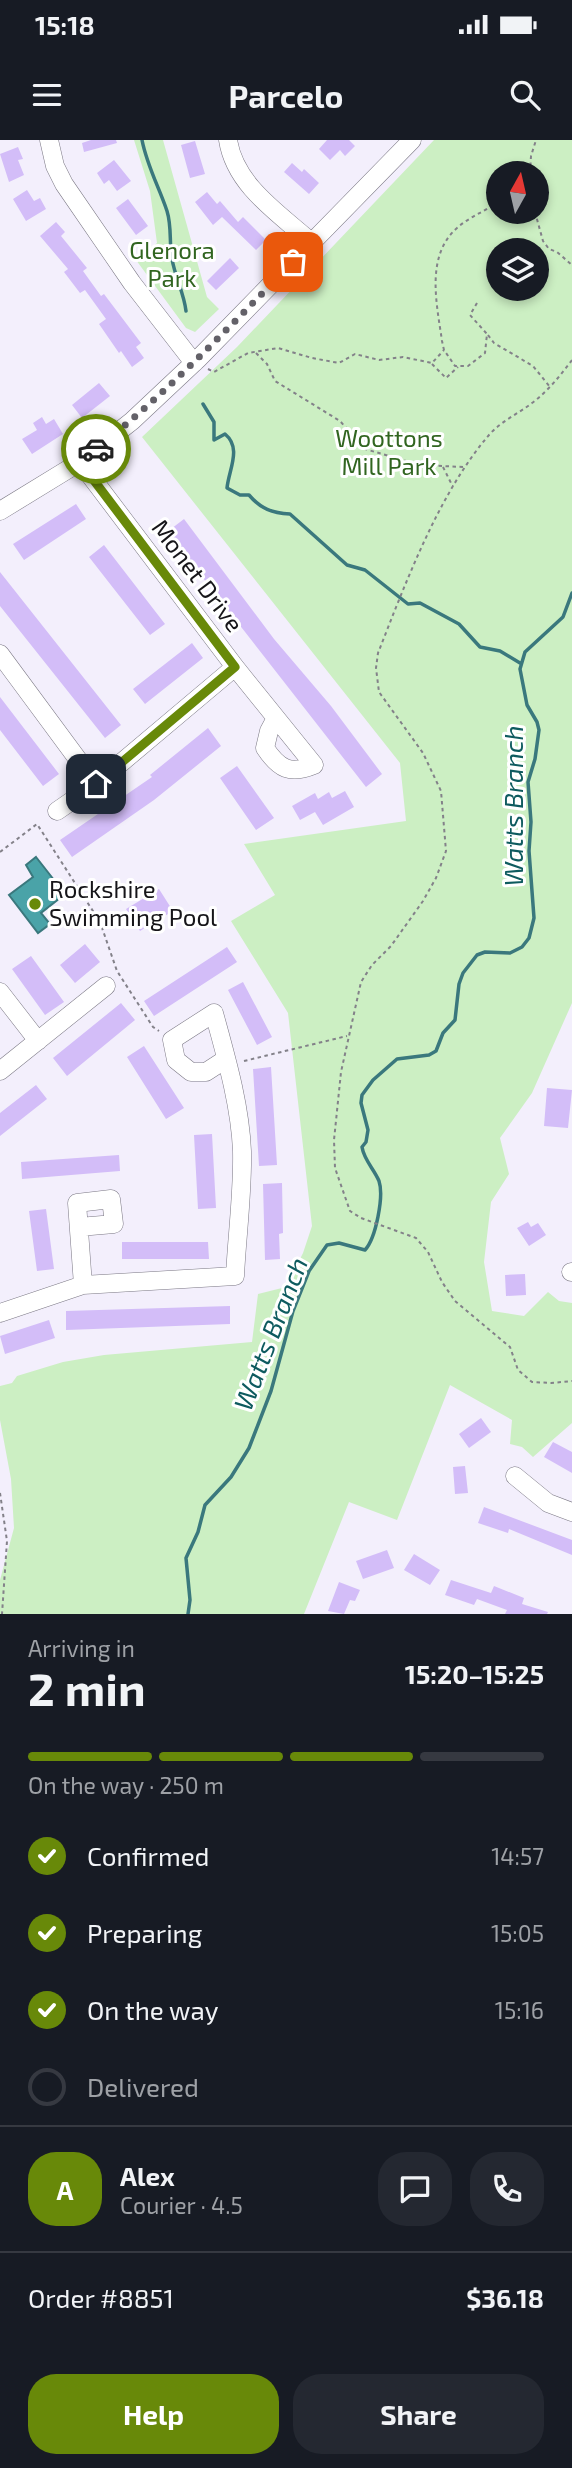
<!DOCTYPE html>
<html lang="en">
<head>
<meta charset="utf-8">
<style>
  body { margin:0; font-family:"Exo 2",sans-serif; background:#242831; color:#f1f3f6; height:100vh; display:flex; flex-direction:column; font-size:26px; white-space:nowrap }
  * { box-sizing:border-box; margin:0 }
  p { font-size:23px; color:#9ea1a6 }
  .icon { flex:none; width:38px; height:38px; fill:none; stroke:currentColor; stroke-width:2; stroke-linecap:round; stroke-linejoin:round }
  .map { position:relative; height:1474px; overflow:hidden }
  .details { display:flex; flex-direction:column; background:#171b24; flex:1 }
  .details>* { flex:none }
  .needle { width:46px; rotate:8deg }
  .tools { position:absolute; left:486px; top:21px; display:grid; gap:14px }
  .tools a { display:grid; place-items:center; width:63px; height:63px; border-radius:50%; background:#171b24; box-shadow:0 4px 10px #0003; font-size:35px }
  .pin { position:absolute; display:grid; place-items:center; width:60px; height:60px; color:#fff; margin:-30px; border-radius:14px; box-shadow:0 4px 10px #0006 }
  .courier { position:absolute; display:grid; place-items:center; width:70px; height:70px; margin:-35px; border:5px solid #688909; border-radius:50%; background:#fff; color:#222; box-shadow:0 2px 9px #0007 }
  .headline em { font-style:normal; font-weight:700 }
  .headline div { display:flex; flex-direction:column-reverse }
  .headline { display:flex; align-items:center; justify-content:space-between; height:119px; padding:0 28px }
  h1 { font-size:46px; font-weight:700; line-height:52px }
  .bar { display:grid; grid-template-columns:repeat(4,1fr); gap:10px 7px; align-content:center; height:84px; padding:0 28px }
  .bar i { height:9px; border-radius:5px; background:#363941 }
  .bar .current { background:#688909 }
  .bar p { grid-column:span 4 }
  .line { display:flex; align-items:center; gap:18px; padding:0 28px; border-top:2px solid #363941 }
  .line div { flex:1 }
  .round { display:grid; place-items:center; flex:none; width:74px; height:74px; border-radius:28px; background:#242831 }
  ol { padding:0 28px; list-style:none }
  li { display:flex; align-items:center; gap:21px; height:77px }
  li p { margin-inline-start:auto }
  li .icon { padding:7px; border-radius:50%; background:#688909; color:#fff; stroke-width:4 }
  li:last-child { color:#9ea1a6 }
  li i { width:38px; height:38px; border:4px solid #363941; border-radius:50% }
  .action { display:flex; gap:14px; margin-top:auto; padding:14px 28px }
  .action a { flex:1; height:80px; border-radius:28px; background:#688909; color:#fff; font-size:28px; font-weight:700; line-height:80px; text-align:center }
  .action a+a { background:#242831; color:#f1f3f6 }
  .status { display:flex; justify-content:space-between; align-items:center; height:49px; padding:0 35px; background:#171b24; direction:ltr }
  .status svg { height:19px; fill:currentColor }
  header { display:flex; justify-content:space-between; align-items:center; height:91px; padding:0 28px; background:#171b24; font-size:32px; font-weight:700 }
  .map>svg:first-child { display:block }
</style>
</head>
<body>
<div class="status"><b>15:18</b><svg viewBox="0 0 49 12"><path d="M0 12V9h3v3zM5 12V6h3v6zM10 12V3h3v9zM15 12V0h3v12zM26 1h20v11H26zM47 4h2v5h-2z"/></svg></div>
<header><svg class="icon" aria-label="menu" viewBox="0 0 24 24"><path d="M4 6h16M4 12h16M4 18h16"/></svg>Parcelo<svg class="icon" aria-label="search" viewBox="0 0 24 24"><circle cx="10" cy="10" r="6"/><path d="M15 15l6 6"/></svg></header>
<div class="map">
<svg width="572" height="1474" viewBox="0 0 572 1474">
  <rect width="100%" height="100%" fill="#f3effc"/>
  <path fill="#ccefc3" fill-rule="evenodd" d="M 134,0 L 163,0 L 207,157 L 219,169 L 195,192 L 186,188 L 136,120 L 157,103 L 150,51 Z
    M 434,0 L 572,0 L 572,863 L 532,953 L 500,998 L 509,1034 L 491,1062 L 484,1122 L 492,1171 L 524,1176 L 548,1152 L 559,1161 L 572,1163 L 572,1283 L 533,1317 L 522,1307 L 510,1304 L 512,1280 L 450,1245 L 397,1380 L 349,1362 L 304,1474 L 0,1474 L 0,1440 L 14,1388 L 11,1339 L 0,1280 L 0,1246 L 12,1243 L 17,1236 L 63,1222 L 104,1215 L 252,1202 L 258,1154 L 286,1147 L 303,1113 L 312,1086 L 288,873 L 231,781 L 275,755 L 244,704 L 406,681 L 400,623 L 142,297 L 237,207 ZM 499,33 L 537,33 L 537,72 L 499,72 ZM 499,110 L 537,110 L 537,149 L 499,149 Z"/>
  <path fill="#4aa3a8" stroke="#3a787d" stroke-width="2" d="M 36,717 L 65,754 L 41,773 L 50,784 L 38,793 L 9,755 L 33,737 L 26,725 Z"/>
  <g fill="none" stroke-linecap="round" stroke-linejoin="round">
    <path stroke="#3a787d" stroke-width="3.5" d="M 142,0 C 147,26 159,47 167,71 C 172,87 169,103 172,119 C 175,137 184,153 186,171
      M 203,264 L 214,282 L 214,300 L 225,294 C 242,308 229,329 227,348 L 240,355 L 249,355 C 261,369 272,373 290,374 L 347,425 L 365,430 L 408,464 L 420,463 L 459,484 L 480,507 L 500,511 L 520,523
      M 188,1474 L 190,1460 L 186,1418 L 198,1392 L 205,1365 L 231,1337 L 249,1308 L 271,1251 L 293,1171 L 309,1131 L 327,1105 L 339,1103 L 365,1110 C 376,1098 384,1056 379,1041 C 374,1029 364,1020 362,1007 L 366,1002 L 368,990 L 361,963 L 362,955 L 373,940 L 397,919 L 429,915 L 436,911 L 443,893 L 455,880 L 459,844 L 463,833 L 477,815 L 485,812 L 510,813 L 522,807 L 529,798 L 534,778 L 529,711 L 531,682 L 528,642 L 535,619 L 539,590 L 537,582 L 527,565 L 520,529 L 525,512 L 563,477 L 572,453"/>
  </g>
  <path fill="#d3bdf8" d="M 91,0 L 116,0 L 117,3 L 84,12 L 82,3 Z
    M 327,0 L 349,0 L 355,6 L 345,16 L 340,10 L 330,20 L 319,9 Z
    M 195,1 L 205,34 L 190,38 L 181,5 Z
    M 18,7 L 23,19 L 18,20 L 24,35 L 9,42 L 0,14 Z
    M 114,20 L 131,41 L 117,51 L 109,40 L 104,44 L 97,33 Z
    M 292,23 L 302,32 L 304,29 L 319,43 L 309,54 L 284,32 Z
    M 27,50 L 34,61 L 40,58 L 46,69 L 26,81 L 13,59 Z
    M 207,52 L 217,64 L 220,61 L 238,82 L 243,77 L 266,100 L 256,110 L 222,77 L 213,85 L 195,62 Z
    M 128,59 L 148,86 L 136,95 L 116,68 Z
    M 56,82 L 65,92 L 61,96 L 87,128 L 83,131 L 101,156 L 104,154 L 141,203 L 136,207 L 144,218 L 132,227 L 121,211 L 119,213 L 99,184 L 106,179 L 85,150 L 80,153 L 64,132 L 68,129 L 40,96 Z
    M 230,118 L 239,128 L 216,150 L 207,141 Z
    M 99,243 L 110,256 L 82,278 L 72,265 Z
    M 42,277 L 46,284 L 54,279 L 63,294 L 32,314 L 22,299 L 37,290 L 33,283 Z
    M 76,364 L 86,379 L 24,420 L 13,404 Z
    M 184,379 L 274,499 L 331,566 L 382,634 L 366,647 L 167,392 Z
    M 104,405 L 165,484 L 150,495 L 89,417 Z
    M 0,432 L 121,585 L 105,598 L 0,466 Z
    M 192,503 L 203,518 L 145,564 L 133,549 Z
    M 0,557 L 59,634 L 43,646 L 0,590 Z
    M 208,588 L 221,606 L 154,660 L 72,717 L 60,700 L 152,637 L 150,635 Z
    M 237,626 L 274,678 L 256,690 L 220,638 Z
    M 345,651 L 354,667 L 323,685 L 315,672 L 300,680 L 292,666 L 315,653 L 318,659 L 329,652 L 332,658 Z
    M 159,749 L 173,771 L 140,791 L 126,769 Z
    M 85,804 L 100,822 L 75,843 L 60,825 Z
    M 227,807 L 237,822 L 154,876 L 144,861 Z
    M 31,816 L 64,862 L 45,875 L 12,829 Z
    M 243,842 L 272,897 L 257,905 L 228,850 Z
    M 121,863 L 135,880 L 67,936 L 53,918 Z
    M 144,906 L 184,968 L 166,979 L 127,917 Z
    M 271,927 L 277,1025 L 259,1026 L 253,929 Z
    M 36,945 L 47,959 L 0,996 L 0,973 Z
    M 547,948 L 572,950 L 568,988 L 544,986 Z
    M 212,994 L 216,1068 L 198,1069 L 194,995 Z
    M 119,1015 L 120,1031 L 22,1039 L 21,1022 Z
    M 282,1043 L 283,1093 L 279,1094 L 280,1119 L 265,1120 L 263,1044 Z
    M 46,1069 L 54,1129 L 37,1131 L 29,1071 Z
    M 528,1082 L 531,1087 L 538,1083 L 546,1095 L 529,1106 L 517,1088 Z
    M 122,1102 L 208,1102 L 209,1119 L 122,1119 Z
    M 525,1134 L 526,1155 L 506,1156 L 505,1135 Z
    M 230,1166 L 230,1184 L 66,1190 L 66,1171 Z
    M 49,1180 L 55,1198 L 5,1214 L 0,1196 Z
    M 481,1278 L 491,1292 L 469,1308 L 459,1294 Z
    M 553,1302 L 572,1312 L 572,1333 L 544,1317 Z
    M 465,1326 L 468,1353 L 455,1354 L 453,1327 Z
    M 484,1367 L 572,1400 L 572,1415 L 509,1389 L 508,1393 L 478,1383 Z
    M 387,1410 L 394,1428 L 363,1439 L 356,1421 Z
    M 414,1414 L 440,1430 L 430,1445 L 404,1430 Z
    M 451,1440 L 491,1453 L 494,1446 L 524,1458 L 522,1464 L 548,1472 L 547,1474 L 505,1474 L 507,1470 L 477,1459 L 474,1465 L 445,1455 Z
    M 339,1442 L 360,1450 L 355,1461 L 350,1460 L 344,1474 L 328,1471 Z"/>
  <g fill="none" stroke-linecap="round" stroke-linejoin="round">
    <defs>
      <path id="minor" d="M 49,0 L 55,26 L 64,44 L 132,143 L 194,223
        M 228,0 C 235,46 280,74 312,103
        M 80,322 L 235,527 L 314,625 C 290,635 279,629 265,608 L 269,591 L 276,578
        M 0,371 L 80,322 L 132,281 L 198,219 L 412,0
        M 0,514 L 96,644
        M 57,671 L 96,644 L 235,527
        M 0,852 L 38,901
        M 0,931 L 106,846
        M 79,1087 L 114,1084 L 111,1059 L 77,1063 L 83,1145
        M 571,1132 L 572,1132
        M 0,1173 L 83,1145 L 235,1136 C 237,1095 243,1052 242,1011 C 240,964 226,917 214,873 L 172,900 L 176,920 L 191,932 L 206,932 L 226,919
        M 515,1336 L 548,1363 L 572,1372"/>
    </defs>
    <use href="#minor" stroke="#7b7884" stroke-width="19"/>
    <path stroke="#838189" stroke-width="2" stroke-dasharray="3.5 3.5" stroke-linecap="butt" d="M 530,33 L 531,16 L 536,0
      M 535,72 L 543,101 L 549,109 L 557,112 L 572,125
      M 477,163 L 470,175 L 487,194 L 485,213 L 468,226 L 455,226 L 444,210 L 442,201 C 437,165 425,116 457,88 C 469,77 486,71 499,61
      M 488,195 L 494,203 L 533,226 L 550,247
      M 256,213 L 267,224 L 275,241 L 340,281 L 365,309 L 420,325 L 464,327
      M 572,220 C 560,236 548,251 532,263 C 518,274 501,281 489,295 C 439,353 406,442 378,513 L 376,528 L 379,552 L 423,613 L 441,651 L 446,711 L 436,738 L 423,761 L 391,806 L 372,825 L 361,842 L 341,932 L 334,1000 L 335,1028 L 350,1071 L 361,1078 L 416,1098 L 428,1112 L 442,1142 L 455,1161 L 510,1207 L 518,1230 L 532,1242 L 551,1243 L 572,1241
      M 432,224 L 446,238 L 458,227
      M 208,229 L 214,232 L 248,213 L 278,208 L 312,218 L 339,223 L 355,214 L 379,220 L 403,217 L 432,223 L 444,210
      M 443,327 L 453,347
      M 0,712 L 37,684 L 100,782 L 117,831 L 153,887 L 159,891
      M 244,921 L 347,896
      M 0,1353 L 7,1401 L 2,1474"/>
    <use href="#minor" stroke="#fff" stroke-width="18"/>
  </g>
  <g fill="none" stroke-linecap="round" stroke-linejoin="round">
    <path stroke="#636168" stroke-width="7" stroke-dasharray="0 12.6" d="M 96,309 C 167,253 229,187 293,122"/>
    <path stroke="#688909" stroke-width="9" d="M 96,309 L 80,322 L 235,527 L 96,644"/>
  </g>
  <circle fill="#688909" stroke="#fff" stroke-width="2.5" cx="35" cy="764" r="7"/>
  <g text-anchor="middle" stroke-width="6" stroke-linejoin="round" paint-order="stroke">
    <g font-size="24" fill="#316520" stroke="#fff">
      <text x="172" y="119">Glenora<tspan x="172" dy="28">Park</tspan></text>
      <text x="389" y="307">Woottons<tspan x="389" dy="28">Mill Park</tspan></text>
    </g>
    <g font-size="24" fill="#161519" stroke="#fff">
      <text transform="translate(197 436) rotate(53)" y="8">Monet Drive</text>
    </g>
    <g font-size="24" fill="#161519" stroke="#fff" text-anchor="start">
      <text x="49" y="758">Rockshire<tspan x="49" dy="28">Swimming Pool</tspan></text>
    </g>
    <g font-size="26" font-style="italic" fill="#0e5b5f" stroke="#fff">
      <text transform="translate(514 666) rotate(-90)" y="9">Watts Branch</text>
      <text transform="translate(271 1194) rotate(-69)" y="9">Watts Branch</text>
    </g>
  </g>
</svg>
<div class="tools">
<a><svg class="needle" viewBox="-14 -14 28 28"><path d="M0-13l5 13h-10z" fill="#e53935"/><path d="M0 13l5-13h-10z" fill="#9ea1a6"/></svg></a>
<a><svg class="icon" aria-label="layers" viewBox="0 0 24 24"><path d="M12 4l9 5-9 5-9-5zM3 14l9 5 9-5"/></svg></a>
</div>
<div class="pin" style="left:293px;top:122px;background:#ea580c"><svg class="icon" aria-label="bag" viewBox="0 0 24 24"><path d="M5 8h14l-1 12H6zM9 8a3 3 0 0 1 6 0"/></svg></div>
<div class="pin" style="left:96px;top:644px;background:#1f2937"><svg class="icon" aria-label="home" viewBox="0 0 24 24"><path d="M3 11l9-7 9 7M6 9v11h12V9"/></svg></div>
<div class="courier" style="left:96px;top:309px"><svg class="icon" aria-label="car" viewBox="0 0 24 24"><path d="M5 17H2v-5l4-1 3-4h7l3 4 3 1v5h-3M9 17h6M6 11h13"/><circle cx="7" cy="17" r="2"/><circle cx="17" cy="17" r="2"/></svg></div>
</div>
<section class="details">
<div class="headline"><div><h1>2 min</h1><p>Arriving in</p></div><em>15:20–15:25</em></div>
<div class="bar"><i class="current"></i><i class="current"></i><i class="current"></i><i></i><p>On the way · 250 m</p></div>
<ol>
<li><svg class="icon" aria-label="check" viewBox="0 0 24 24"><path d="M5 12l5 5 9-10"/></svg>Confirmed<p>14:57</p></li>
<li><svg class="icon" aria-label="check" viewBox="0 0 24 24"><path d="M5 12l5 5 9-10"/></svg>Preparing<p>15:05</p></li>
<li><svg class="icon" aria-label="check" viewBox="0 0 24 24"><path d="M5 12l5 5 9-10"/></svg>On the way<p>15:16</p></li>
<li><i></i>Delivered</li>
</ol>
<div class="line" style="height:126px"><b class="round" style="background:#688909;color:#fff">A</b><div><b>Alex</b><p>Courier · 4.5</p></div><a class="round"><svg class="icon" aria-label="chat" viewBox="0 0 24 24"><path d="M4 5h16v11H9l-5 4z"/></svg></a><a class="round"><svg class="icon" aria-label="phone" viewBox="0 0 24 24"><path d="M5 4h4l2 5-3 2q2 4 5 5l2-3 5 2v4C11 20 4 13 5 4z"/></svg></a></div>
<div class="line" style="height:91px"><div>Order #8851</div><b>$36.18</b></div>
<div class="action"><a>Help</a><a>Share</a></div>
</section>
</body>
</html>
